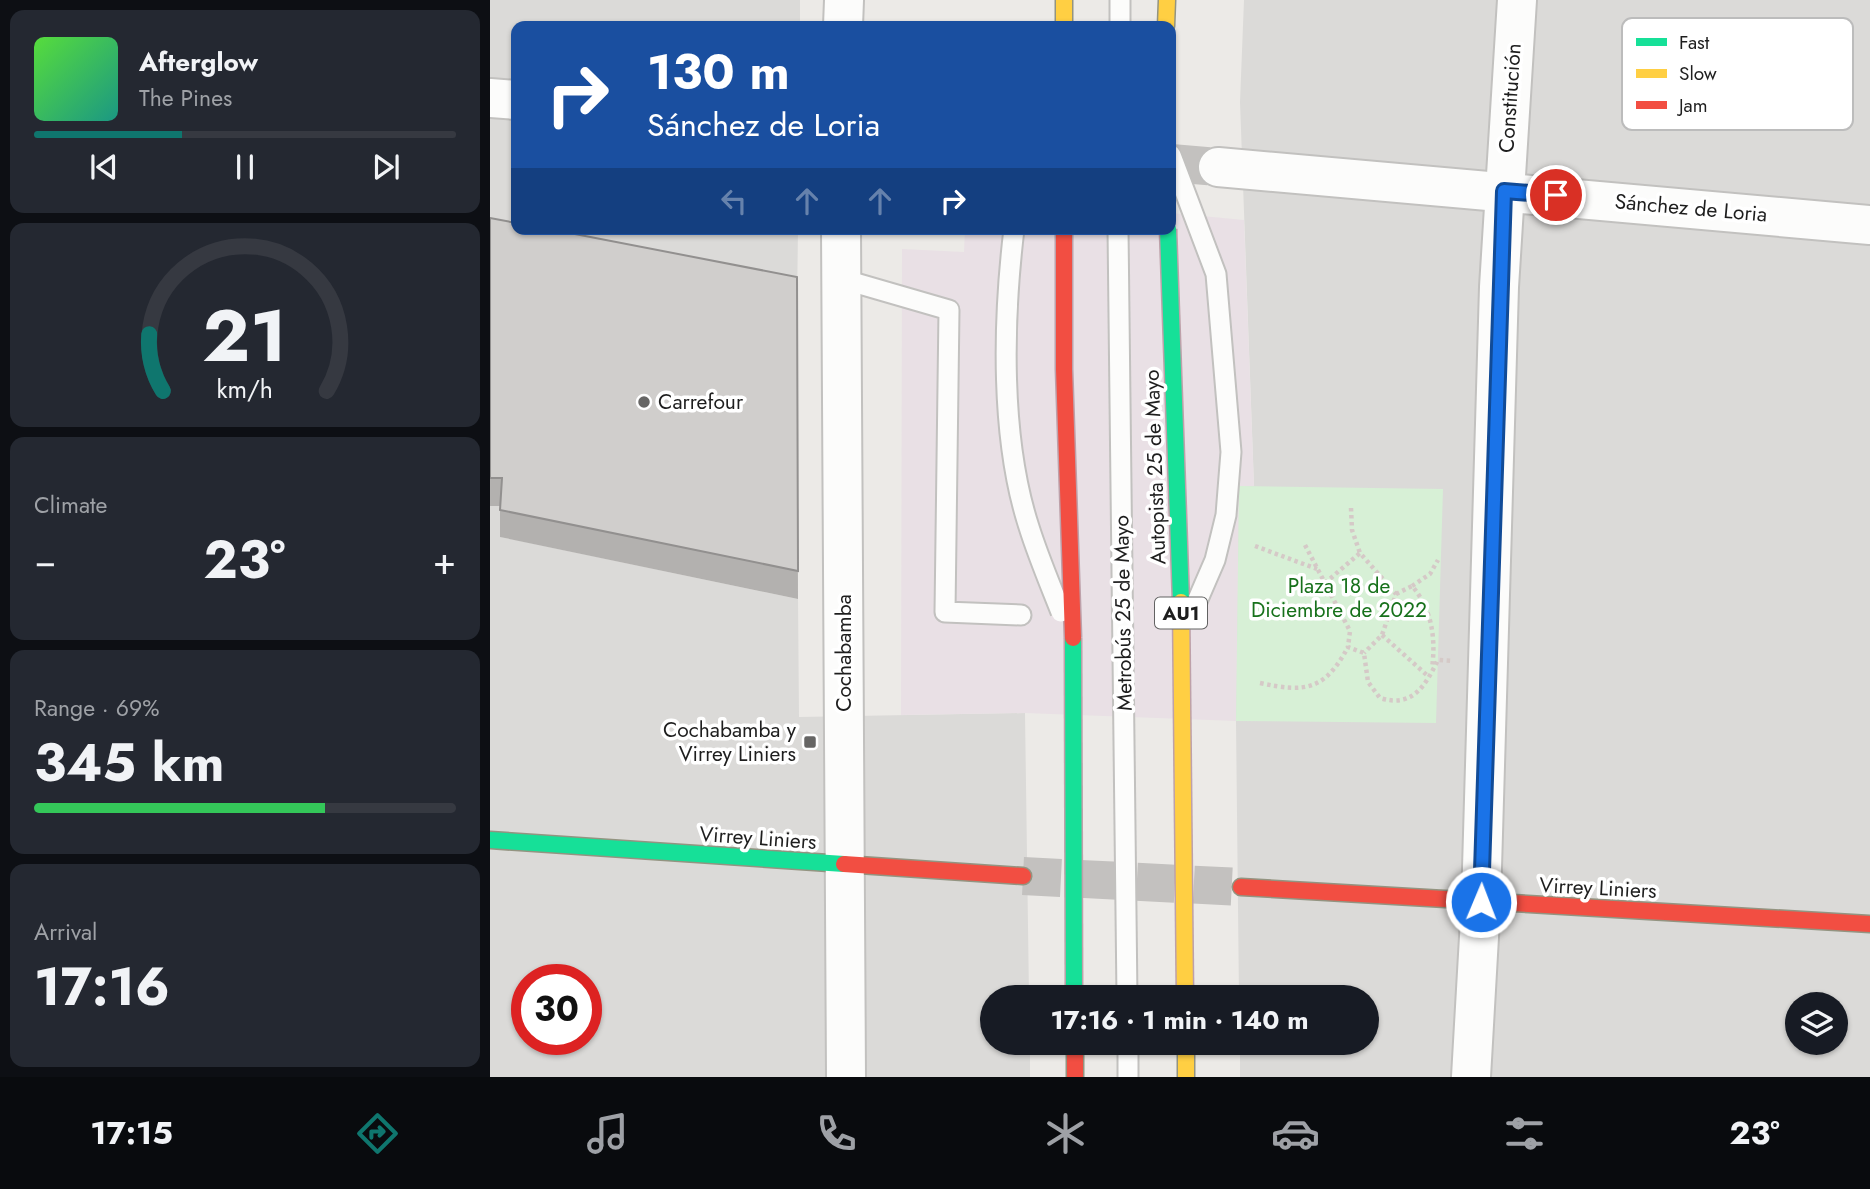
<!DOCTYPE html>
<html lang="en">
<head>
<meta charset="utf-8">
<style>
	body { margin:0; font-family:Jost,sans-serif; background:#242831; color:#f1f3f6; height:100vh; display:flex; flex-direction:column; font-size:26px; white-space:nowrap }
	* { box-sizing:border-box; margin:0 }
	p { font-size:23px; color:#9ea1a6 }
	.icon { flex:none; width:38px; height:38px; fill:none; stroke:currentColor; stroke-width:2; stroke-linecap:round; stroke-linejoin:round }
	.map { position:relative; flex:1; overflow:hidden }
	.sheet { display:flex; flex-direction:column; gap:10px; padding:10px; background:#0d0f14; width:490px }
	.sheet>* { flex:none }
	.hud { position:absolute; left:21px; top:21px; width:665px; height:214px; border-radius:14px; box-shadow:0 2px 5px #0004; background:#1a4fa0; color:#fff; overflow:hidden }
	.tools { position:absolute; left:1295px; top:992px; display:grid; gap:14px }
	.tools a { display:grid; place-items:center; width:63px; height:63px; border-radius:50%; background:#171b24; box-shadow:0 2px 5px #0004; font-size:35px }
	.speed { position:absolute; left:21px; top:964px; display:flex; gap:14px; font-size:35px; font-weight:700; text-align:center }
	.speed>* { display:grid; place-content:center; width:91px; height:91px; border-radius:50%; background:#171b24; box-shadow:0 2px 5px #0004; line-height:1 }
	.speed .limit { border:10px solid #d22; background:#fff; color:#111 }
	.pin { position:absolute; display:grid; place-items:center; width:60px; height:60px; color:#fff; margin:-30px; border:4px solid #fff; border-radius:50%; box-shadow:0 2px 7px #0007 }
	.me { position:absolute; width:77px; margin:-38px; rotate:1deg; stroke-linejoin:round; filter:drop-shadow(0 0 5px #0008) }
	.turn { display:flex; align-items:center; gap:24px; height:147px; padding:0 21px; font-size:32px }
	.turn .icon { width:91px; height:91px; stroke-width:2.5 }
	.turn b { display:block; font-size:49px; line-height:60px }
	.lanes { display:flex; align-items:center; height:66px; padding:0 21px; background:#0003; justify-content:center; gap:35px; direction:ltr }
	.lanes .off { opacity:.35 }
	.big { font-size:52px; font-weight:700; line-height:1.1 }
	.sheet .card { flex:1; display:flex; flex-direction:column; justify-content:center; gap:10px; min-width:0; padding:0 24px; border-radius:14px; background:#242831 }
	.sheet .dial { align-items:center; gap:0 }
	.dial svg { height:182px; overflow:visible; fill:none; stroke:#363941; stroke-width:7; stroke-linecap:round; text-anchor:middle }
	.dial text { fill:#f1f3f6; stroke:none }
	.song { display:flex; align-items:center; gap:21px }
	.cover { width:84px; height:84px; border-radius:10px; background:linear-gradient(135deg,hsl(110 70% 55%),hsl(170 70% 35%)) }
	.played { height:7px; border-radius:4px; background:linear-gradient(90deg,#0f766e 35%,#363941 35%) }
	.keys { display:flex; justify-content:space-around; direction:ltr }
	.heat { display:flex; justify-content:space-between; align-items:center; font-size:38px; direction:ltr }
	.charge { height:10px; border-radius:5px; background:linear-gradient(90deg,#34c759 69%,#363941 0) }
	.trip { position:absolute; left:490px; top:985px; width:399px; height:70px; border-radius:35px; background:#171b24; box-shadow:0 2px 5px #0004; font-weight:700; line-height:70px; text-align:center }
	.tab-bar { display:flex; height:112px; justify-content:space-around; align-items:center; background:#090b0e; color:#9ea1a6 }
	.tab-bar .icon { width:49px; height:49px }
	.tab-bar .current { color:#0f766e }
	.tab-bar b { font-size:32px; color:#f1f3f6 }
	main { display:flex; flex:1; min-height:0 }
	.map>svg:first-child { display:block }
	.residential { fill:#dbdad8; fill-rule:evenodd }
	.industrial { fill:#e9e0e5 }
	.park { fill:#d7f0d6 }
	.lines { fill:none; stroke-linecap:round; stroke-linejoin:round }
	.street-tunnel { stroke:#c3c1bf; stroke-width:38; stroke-dasharray:38 19; stroke-linecap:butt }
	.secondary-tunnel { stroke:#c3c1bf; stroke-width:38; stroke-dasharray:38 19; stroke-linecap:butt }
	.lane-casing { stroke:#c2c1bf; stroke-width:23 }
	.street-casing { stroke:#c2c1bf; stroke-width:42 }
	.fast-casing { stroke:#939481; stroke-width:19 }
	.slow-casing { stroke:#939481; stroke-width:19 }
	.jam-casing { stroke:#939481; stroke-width:19 }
	.path { stroke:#d5c9c7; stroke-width:4.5; stroke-dasharray:3.5 3.5; stroke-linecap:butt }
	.lane { stroke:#fcfcfb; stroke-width:19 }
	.street { stroke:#fcfcfb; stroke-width:38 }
	.fast { stroke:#16e098; stroke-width:16 }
	.slow { stroke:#ffcf43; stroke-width:16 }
	.jam { stroke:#f24e42; stroke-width:16 }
	.lane-bridge-casing { stroke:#c2c1bf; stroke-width:23; stroke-linecap:butt }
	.fast-bridge-casing { stroke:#bea1aa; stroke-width:19; stroke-linecap:butt }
	.slow-bridge-casing { stroke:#bea1aa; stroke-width:19; stroke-linecap:butt }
	.jam-bridge-casing { stroke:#bea1aa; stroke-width:19; stroke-linecap:butt }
	.lane-bridge { stroke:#fcfcfb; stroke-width:19 }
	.fast-bridge { stroke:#16e098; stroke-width:16 }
	.slow-bridge { stroke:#ffcf43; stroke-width:16 }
	.jam-bridge { stroke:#f24e42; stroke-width:16 }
	.wall { fill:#b3b1af }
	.building { fill:#d0cecc; stroke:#92908f; stroke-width:2 }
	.route-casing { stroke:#114b97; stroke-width:18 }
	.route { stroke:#1a73e8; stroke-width:12 }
	.poi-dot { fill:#666564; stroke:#fff; stroke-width:2.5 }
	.labels { text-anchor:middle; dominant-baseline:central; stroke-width:7; stroke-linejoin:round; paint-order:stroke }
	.shield { fill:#fff; stroke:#626262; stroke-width:2 }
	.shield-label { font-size:19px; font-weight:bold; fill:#1e1e1e }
	.street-label { font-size:21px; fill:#1e1e1e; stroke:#fff }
	.poi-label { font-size:21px; fill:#1e1e1e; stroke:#fff; text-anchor:start }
	.park-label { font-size:21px; fill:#17711b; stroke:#fff }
	.key { fill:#fff; stroke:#bcbcbc; stroke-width:2 }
	.key-label { font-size:19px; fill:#1e1e1e }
</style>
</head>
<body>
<main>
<section class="sheet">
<div class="card">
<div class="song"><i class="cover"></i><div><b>Afterglow</b><p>The Pines</p></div></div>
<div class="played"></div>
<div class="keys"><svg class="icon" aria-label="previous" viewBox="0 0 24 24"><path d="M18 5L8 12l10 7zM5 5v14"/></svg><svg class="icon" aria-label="pause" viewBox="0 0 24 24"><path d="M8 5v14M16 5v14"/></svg><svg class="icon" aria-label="next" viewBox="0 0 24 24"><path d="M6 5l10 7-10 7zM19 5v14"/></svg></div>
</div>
<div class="card dial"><svg viewBox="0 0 100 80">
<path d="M14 69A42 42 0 1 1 86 69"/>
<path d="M14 69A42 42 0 0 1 8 44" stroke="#0f766e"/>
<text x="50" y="56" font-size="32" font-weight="700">21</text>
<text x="50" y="72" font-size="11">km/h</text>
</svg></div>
<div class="card"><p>Climate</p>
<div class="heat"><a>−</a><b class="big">23°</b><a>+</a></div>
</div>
<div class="card"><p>Range · 69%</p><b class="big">345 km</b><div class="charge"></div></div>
<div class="card"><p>Arrival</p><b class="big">17:16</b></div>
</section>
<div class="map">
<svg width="1380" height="1077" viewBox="0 0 1380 1077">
	<rect width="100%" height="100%" fill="#eceae7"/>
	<!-- residential -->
	<g class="residential">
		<path d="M0 0H310V26H26V229H308L307 305 0 246Z"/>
		<path d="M754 0H1380V1077H750V1043H877V998H749L746 721 749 486H764L750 102ZM1307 1004H1346V1043H1307Z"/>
		<path d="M0 500 12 503 11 537 308 599 309 717 535 713 539 997 502 998V1043H540V1077H0ZM37 980H96V1040H37Z"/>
	</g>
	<!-- industrial -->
	<path class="industrial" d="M681 213 754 220 764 486 749 487 746 721 535 713 411 715 412 249 474 252 475 229H681Z"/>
	<!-- park -->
	<path class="park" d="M749 486 953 489 946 723 746 721Z"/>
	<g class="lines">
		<!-- street-tunnel -->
		<path class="street-tunnel" d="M681 163 728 167"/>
		<!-- secondary-tunnel -->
		<path class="secondary-tunnel" d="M533 876 751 887"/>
		<defs>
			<g id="lane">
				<path d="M630 26V0"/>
				<path d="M352 279 459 310 455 612 531 615"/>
				<path d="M638 1043V1077"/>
			</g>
			<g id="street">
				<path d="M353 26 354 0"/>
				<path d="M0 98 26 100"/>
				<path d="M728 167 1380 225"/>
				<path d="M351 229 356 1077"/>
				<path d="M981 1077 991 902 1009 287 1027 0"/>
			</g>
			<path id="fast" d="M0 840 354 864"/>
			<g id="slow">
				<path d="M574 0V26"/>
				<path d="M676 26 677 0"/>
				<path d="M696 1043V1077"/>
			</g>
			<g id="jam">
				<path d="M354 864 533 876"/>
				<path d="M751 887 1380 924"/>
				<path d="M585 1043V1077"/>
			</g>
		</defs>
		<!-- lane casing -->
		<use href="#lane" class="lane-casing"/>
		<!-- street casing -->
		<use href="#street" class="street-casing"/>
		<!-- fast casing -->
		<use href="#fast" class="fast-casing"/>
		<!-- slow casing -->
		<use href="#slow" class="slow-casing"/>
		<!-- jam casing -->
		<use href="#jam" class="jam-casing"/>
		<!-- path -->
		<g class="path">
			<path d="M861 508 862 530 870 553"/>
			<path d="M815 545 860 631 858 647 874 653 878 682 890 698C923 708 935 686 948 660L962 661"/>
			<path d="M765 546 827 569"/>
			<path d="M835 583 870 553 906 594 892 635 874 653"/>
			<path d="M922 586 940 574 948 560"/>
			<path d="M906 594 922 586C942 609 946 639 942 668"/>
			<path d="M892 635 939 677"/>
			<path d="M770 683C816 693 835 690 858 647"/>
		</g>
		<!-- lane -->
		<use href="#lane" class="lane"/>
		<!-- street -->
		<use href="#street" class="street"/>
		<!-- fast -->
		<use href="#fast" class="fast"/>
		<!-- slow -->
		<use href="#slow" class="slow"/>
		<!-- jam -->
		<use href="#jam" class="jam"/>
		<defs>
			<g id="lane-bridge">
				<path d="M681 155 726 274 741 452 736 515 725 560 699 620"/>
				<path d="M524 229C513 321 510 438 539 527 548 556 560 584 571 612"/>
				<path d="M628 229 637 998"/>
			</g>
			<g id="fast-bridge">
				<path d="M678 229 691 602"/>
				<path d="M583 638 584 998"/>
			</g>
			<path id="slow-bridge" d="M691 602 695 998"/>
			<path id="jam-bridge" d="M574 229V369L583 638"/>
		</defs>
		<!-- lane-bridge casing -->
		<use href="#lane-bridge" class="lane-bridge-casing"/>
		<!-- fast-bridge casing -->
		<use href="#fast-bridge" class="fast-bridge-casing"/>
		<!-- slow-bridge casing -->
		<use href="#slow-bridge" class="slow-bridge-casing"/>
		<!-- jam-bridge casing -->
		<use href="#jam-bridge" class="jam-bridge-casing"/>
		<!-- lane-bridge -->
		<use href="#lane-bridge" class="lane-bridge"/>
		<!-- fast-bridge -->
		<use href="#fast-bridge" class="fast-bridge"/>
		<!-- slow-bridge -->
		<use href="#slow-bridge" class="slow-bridge"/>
		<!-- jam-bridge -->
		<use href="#jam-bridge" class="jam-bridge"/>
	</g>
	<!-- wall -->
	<path class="wall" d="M0 218 307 277 308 599 10 537V506H0Z"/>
	<!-- building -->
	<path class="building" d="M0 218 26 223V229H59L307 277 308 571 10 510 12 478H0Z"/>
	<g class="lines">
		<defs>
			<path id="route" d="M991 902 1014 191 1066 195"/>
		</defs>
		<!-- route casing -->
		<use href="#route" class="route-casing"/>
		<!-- route -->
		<use href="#route" class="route"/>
	</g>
	<!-- markers -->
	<g class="poi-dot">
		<circle cx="154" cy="402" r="7"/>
		<rect x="313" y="735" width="14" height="14" rx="3.5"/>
	</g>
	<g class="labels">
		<!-- shield labels -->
		<rect class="shield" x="665" y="597.5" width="52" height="31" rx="5"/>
		<g class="shield-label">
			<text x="691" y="613">AU1</text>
		</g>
		<!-- street labels -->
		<g class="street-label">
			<text transform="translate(1020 98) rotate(-86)">Constitución</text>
			<text transform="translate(1201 208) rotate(5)">Sánchez de Loria</text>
			<text transform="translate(665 467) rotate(-92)">Autopista 25 de Mayo</text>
			<text transform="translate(633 613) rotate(-91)">Metrobús 25 de Mayo</text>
			<text transform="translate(354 653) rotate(-90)">Cochabamba</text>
			<text transform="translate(268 838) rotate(4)">Virrey Liniers</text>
			<text transform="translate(1108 888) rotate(3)">Virrey Liniers</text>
		</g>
		<!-- poi labels -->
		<g class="poi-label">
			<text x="168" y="402">Carrefour</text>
			<text x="306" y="730" text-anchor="end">Cochabamba y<tspan x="306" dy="24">Virrey Liniers</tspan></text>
		</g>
		<!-- park labels -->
		<g class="park-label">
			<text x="849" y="586">Plaza 18 de<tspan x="849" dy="24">Diciembre de 2022</tspan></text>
		</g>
	</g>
	<!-- legend -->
	<rect x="1132" y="18" width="231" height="112" rx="10" class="key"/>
	<rect x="1146" y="38" width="31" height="8" fill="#16e098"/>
	<rect x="1146" y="69" width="31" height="9" fill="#ffcf43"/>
	<rect x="1146" y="101" width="31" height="8" fill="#f24e42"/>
	<g class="key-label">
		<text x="1189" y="49">Fast</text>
		<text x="1189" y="80">Slow</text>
		<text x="1189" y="112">Jam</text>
	</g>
</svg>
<div class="tools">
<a><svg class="icon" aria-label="layers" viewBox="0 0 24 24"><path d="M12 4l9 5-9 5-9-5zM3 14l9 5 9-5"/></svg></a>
</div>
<div class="speed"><div class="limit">30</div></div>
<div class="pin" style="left:1066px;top:195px;background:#d93025"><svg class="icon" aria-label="arrive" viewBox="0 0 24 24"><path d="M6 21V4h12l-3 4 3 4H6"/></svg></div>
<svg class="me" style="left:991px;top:902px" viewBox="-20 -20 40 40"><circle r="17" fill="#1a73e8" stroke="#fff" stroke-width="3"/><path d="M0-11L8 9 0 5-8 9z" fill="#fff"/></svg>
<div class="trip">17:16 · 1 min · 140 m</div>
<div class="hud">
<div class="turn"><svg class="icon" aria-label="right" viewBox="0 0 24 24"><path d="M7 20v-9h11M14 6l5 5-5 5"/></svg><div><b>130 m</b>Sánchez de Loria</div></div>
<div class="lanes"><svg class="icon off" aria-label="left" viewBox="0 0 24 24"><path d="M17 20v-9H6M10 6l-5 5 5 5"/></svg><svg class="icon off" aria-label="ahead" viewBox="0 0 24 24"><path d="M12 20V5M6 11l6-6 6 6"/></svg><svg class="icon off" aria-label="ahead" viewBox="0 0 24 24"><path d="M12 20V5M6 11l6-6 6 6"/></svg><svg class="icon" aria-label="right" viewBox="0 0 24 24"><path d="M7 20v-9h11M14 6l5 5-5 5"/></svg></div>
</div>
</div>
</main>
<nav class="tab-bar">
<b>17:15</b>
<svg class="icon current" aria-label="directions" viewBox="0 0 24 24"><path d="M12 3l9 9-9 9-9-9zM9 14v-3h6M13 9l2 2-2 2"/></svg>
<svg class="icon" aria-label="music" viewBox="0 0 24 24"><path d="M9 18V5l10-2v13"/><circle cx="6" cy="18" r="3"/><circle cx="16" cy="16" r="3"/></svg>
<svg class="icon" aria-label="phone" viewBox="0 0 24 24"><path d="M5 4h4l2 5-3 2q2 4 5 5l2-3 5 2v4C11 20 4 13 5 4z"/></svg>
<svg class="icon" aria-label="climate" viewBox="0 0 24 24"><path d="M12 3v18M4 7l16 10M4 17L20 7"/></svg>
<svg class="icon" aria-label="car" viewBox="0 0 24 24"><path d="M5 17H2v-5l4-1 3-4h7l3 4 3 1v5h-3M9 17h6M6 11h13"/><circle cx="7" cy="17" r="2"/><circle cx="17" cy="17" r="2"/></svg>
<svg class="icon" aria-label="filters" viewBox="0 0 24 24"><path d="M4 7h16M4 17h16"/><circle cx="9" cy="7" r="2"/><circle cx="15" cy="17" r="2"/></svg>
<b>23°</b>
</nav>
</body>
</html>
